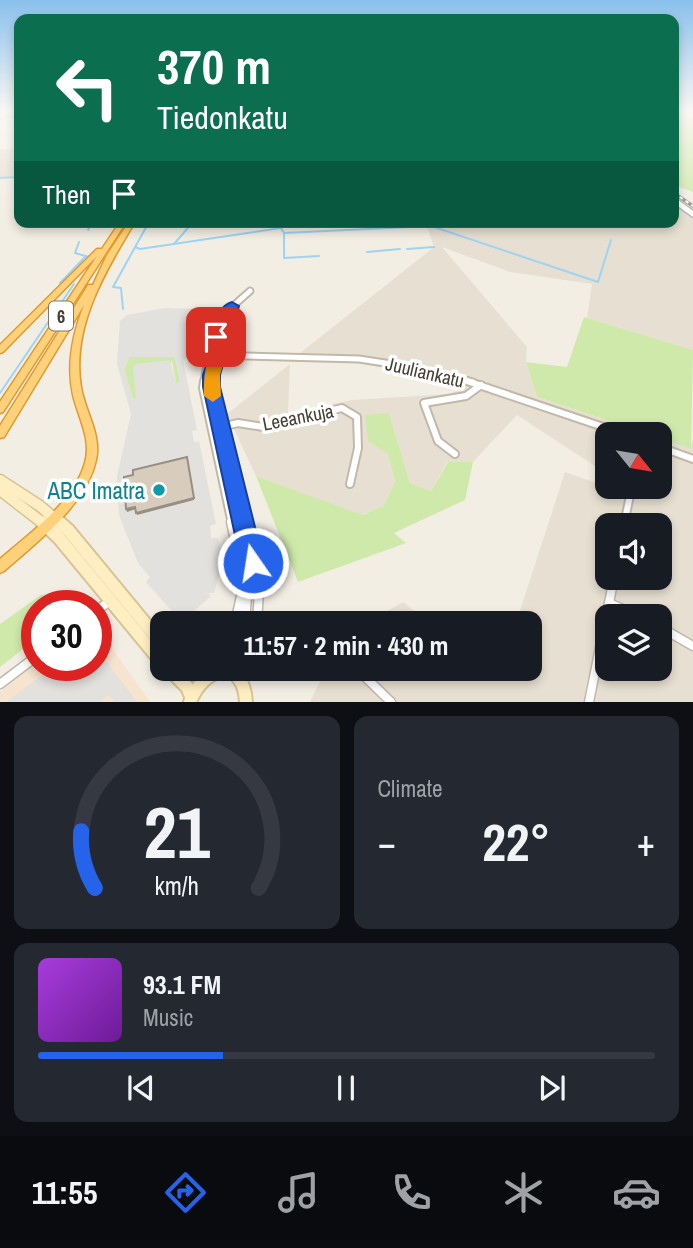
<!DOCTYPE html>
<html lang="en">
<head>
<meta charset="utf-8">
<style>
	body { margin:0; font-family:"Archivo Narrow",sans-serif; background:#242831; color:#f1f3f6; height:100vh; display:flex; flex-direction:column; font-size:26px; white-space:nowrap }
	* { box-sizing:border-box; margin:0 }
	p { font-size:23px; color:#9ea1a6 }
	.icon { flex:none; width:38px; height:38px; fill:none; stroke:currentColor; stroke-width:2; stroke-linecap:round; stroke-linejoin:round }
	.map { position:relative; height:702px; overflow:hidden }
	.drawer { display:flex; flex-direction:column; gap:14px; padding:14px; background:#0d0f14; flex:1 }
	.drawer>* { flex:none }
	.guide { position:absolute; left:14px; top:14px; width:665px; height:214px; border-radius:14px; box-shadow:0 4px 10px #0003; background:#0b6e4f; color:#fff; overflow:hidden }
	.needle { width:46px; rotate:120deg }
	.fabs { position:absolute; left:595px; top:422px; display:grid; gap:14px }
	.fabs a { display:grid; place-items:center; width:77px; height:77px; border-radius:14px; background:#171b24; box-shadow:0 4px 10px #0003; font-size:35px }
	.speed { position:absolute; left:21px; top:590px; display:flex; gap:14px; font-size:35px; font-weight:700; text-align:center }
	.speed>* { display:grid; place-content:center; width:91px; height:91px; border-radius:50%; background:#171b24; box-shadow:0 4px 10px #0003; line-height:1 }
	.speed .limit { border:10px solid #d22; background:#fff; color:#111 }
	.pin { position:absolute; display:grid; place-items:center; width:60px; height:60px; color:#fff; margin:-30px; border-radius:14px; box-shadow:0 4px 10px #0006 }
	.me { position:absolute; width:77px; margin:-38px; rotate:347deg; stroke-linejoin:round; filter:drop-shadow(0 0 5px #0008) }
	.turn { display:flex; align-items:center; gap:24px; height:147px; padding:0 28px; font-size:32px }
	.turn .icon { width:91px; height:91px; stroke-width:2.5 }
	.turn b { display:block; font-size:49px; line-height:60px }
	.then { display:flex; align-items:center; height:66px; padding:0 28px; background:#0003; gap:14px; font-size:26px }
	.big { font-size:52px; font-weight:800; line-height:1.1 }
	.drawer .card { flex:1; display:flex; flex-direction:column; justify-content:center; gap:10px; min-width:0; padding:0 24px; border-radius:14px; background:#242831 }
	.drawer .dial { align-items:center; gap:0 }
	.dial svg { height:182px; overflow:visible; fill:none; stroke:#363941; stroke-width:7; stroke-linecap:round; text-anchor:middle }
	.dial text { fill:#f1f3f6; stroke:none }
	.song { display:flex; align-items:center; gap:21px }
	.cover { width:84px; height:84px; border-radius:10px; background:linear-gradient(135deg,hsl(280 70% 55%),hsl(280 70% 35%)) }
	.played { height:7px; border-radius:4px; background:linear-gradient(90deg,#2563eb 30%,#363941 30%) }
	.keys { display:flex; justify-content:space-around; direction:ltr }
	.heat { display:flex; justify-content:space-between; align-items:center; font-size:38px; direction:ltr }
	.drawer .tiles { flex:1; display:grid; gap:14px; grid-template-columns:1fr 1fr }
	.card:last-child { grid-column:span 2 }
	.trip { position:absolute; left:150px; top:611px; width:392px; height:70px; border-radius:14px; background:#171b24; box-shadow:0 4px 10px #0003; font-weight:800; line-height:70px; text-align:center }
	.dock { display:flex; height:112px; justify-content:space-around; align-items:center; background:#090b0e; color:#9ea1a6 }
	.dock .icon { width:49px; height:49px }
	.dock .on { color:#2563eb }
	.dock b { font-size:32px; color:#f1f3f6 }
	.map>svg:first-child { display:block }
	.residential { fill:#e7e0d2; fill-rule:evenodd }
	.commercial { fill:#f6e4ce }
	.green { fill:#cfe9ab }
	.parking { fill:#e3e1dd; fill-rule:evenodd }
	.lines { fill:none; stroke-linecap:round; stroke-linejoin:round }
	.stream { stroke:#9ed3f2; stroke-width:2 }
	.minor-far2-casing { stroke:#c1b8aa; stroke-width:9 }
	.minor-far1-casing { stroke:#c1b8aa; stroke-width:10 }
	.minor-casing { stroke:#c1b8aa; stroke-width:11 }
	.tertiary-casing { stroke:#c1b8aa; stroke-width:8 }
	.secondary-far1-casing { stroke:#d8c394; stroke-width:13 }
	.secondary-casing { stroke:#d8c394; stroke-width:16 }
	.trunk-casing { stroke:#e29a2f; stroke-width:3 }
	.minor-far2 { stroke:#fff; stroke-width:5 }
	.minor-far1 { stroke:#fff; stroke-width:6 }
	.minor { stroke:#fff; stroke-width:8 }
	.tertiary { stroke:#fff; stroke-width:5 }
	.secondary-far1 { stroke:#ffeec2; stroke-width:10 }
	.secondary { stroke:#ffeec2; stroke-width:12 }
	.trunk { fill:#ffd17a; fill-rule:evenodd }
	.rail-casing { stroke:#959595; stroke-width:3.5 }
	.rail { stroke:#fff; stroke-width:2; stroke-dasharray:3.5; stroke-linecap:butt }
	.shaded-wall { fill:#978f84 }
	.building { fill:#d8ccbc; stroke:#978f84; stroke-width:2 }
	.route { fill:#2563eb; stroke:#184099; stroke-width:2 }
	.slow { fill:#f59e0b }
	.culture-dot { fill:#0f9aa8; stroke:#fff; stroke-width:2.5 }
	.labels { text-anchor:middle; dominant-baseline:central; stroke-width:7; stroke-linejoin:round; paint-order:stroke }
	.shield { fill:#fff; stroke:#7d7871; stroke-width:2 }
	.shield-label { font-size:18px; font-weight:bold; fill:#453e34 }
	.street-label { font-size:19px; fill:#453e34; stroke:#fff }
	.near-culture-label { font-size:23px; fill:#0d838f; stroke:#fff; text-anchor:end }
</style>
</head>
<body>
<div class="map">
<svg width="693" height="702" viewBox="0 0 693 702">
	<rect width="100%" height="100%" fill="#f3eee4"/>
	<!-- residential -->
	<g class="residential">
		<path d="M19 148V177L0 178V150Z"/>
		<path d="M674 196 693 210V350L587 318 592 284 510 272 442 247 527 347 526 362 537 397 648 434H607V474L517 415 473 462H447L431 491 410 483 389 413 368 440 388 454 395 483 384 505 362 515 256 476 227 414 290 364 288 413 352 400 448 394 465 389 415 373 357 363 290 361 434 247 428 229 420 225 426 222H674Z"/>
		<path d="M660 438 690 448 693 439V702H310L326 669H485L498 679 501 669 530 668V623H516L565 472 622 492 623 487 660 486ZM607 525H660V578H607ZM607 616H660V668H607Z"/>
		<path d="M403 602 429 623H366Z"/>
	</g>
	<!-- commercial -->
	<path class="commercial" d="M96 633 107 641 150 702H0V692L37 663V665H96Z"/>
	<!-- green -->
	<g class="green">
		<path d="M674 112H693V192L674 185Z"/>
		<path d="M584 317 693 350 691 449 660 438V434H648L537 397 526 362 567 367Z"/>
		<path d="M129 357H175L180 382 176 383 172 361 136 398H141L133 399 124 370Z"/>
		<path d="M389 413 410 483 431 491 448 462H473L465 500 394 533 406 543 298 582 256 476 363 515 384 505 395 482 388 454 368 441 365 415Z"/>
		<path d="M60 593 68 605 37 606V638L0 667V624L41 595Z"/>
	</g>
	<!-- parking -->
	<g class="parking">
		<path d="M165 308 197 309 205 312 207 316H213L197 358 188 357 183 360 197 430 192 431 194 442 199 441 216 524 210 526 211 538H218L223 560 218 561 223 562 214 593H208L211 596 185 619H179L146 582 150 577 138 563 119 515 117 476 131 414 117 364 120 321 127 315ZM129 357H175L180 382 176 383 170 360 137 364 133 367 136 398H141L133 399 124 370ZM134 477 194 500 137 515Z"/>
		<path d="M96 648 137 702H114L108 695 100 702H6L44 674 51 665H96Z"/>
	</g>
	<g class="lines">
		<!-- stream -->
		<g class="stream">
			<path d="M0 119 19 115"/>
			<path d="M0 178 19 177"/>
			<path d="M88 230 93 222"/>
			<path d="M284 234V258L319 256"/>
			<path d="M79 242 75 253 89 257"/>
			<path d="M174 244 193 222"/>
			<path d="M135 247 140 249 281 228 284 233 431 226 598 282 611 240"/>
			<path d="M407 249 434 247"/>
			<path d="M367 252 400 249"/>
			<path d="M62 285 60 283 85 257"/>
			<path d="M123 309 121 288 113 287 149 222"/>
			<path d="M0 393 74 284"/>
		</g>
		<defs>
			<g id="minor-far2">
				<path d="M210 355 359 359 411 367 473 382"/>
				<path d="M204 382 207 364 224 314 250 291"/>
				<path d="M211 382 232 306"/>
			</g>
			<g id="minor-far1">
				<path d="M204 381 203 388 232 524"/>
				<path d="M212 381 243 524"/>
				<path d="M467 381 624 434"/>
				<path d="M217 428 238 423 263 427 342 408 357 417 358 448 350 484"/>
				<path d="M660 447 693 459"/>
				<path d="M455 454 438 441 424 403 466 396 481 385"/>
				<path d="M624 524 632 486"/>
			</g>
			<g id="minor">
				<path d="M231 522 247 596 245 623"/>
				<path d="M243 522 259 591 257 623"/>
				<path d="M624 525 625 522"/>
				<path d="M609 603 638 616"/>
				<path d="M96 611 110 601"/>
				<path d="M235 623 243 587"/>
				<path d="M660 627 693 646"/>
				<path d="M357 669 391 702"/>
				<path d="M0 684 37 656"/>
				<path d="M589 702 614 578"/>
			</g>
			<path id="tertiary" d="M674 200 693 214"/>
			<g id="secondary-far1">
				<path d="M0 480 40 506 61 524"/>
				<path d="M0 490 44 524"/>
			</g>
			<g id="secondary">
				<path d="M42 522 59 538 163 664"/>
				<path d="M59 522 69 531 163 645"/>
				<path d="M168 668 187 687 191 696"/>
				<path d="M189 668 209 674"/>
				<path d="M190 702C203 667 243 655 246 702"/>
			</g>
			<g id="trunk">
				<path d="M120 222H126L3 412 0 413V402L97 256 3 352 0 353V345L97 249H102Z"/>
				<path d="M129 222H135C105 271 71 328 81 387 85 412 102 435 96 460 86 505 37 542 4 571L0 573V559C29 534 74 502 85 463 92 439 78 417 73 395 66 364 73 333 84 305L4 437 0 438V426L87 287 88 285H93L107 255Z"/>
			</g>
		</defs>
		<!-- minor-far2 casing -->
		<use href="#minor-far2" class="minor-far2-casing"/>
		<!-- minor-far1 casing -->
		<use href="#minor-far1" class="minor-far1-casing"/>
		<!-- minor casing -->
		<use href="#minor" class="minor-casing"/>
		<!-- tertiary casing -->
		<use href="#tertiary" class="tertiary-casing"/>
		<!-- secondary-far1 casing -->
		<use href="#secondary-far1" class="secondary-far1-casing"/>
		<!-- secondary casing -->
		<use href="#secondary" class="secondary-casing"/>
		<!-- trunk casing -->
		<use href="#trunk" class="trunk-casing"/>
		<!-- minor-far2 -->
		<use href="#minor-far2" class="minor-far2"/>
		<!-- minor-far1 -->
		<use href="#minor-far1" class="minor-far1"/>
		<!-- minor -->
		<use href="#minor" class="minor"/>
		<!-- tertiary -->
		<use href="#tertiary" class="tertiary"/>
		<!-- secondary-far1 -->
		<use href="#secondary-far1" class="secondary-far1"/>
		<!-- secondary -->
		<use href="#secondary" class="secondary"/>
		<!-- trunk -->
		<use href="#trunk" class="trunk"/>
		<defs>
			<path id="rail" d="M674 193 693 206"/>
		</defs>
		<!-- rail casing -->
		<use href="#rail" class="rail-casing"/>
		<!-- rail -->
		<use href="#rail" class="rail"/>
	</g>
	<!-- shaded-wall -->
	<g class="shaded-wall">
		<path d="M187 457 194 500 137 515 136 513Z"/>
		<path d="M135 507 136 509 127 512 126 509Z"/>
	</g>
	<!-- building -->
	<path class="building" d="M187 457 194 498 136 513 135 507 126 509 124 477 133 475V470Z"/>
	<!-- sky -->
	<linearGradient id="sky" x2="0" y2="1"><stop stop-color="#8ac0ec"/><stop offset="0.53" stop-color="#faf7f3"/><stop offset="1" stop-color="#faf7f3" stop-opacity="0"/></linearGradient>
	<rect width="693" height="211" fill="url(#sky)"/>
	<!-- route -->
	<path class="route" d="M232 302 239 306 220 375V387L264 563 261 571 253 574 244 571 241 563 203 387V375L214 341 209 337C214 323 217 307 232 302Z"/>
	<!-- slow -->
	<path class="slow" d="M224 333 231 338 220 375 221 396 213 402 204 396C203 381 207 338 224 333Z"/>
	<!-- markers -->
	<circle class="culture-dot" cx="159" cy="490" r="7"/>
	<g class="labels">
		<!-- shield labels -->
		<rect class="shield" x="49" y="301.5" width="24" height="29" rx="5"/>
		<g class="shield-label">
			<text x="61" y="316">6</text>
		</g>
		<!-- street labels -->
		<g class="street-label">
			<text transform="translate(425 372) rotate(13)">Juuliankatu</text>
			<text transform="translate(298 417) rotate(-11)">Leeankuja</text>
		</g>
		<!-- near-culture labels -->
		<g class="near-culture-label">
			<text x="145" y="490">ABC Imatra</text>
		</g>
	</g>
</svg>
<div class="fabs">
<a><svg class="needle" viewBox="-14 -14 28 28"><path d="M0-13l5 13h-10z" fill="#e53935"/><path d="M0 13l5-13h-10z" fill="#9ea1a6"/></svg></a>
<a><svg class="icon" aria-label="sound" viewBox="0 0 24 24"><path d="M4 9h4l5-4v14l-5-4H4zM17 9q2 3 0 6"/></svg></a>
<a><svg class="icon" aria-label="layers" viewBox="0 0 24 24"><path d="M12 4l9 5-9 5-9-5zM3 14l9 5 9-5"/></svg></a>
</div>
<div class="speed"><div class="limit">30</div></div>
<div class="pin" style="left:216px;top:337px;background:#d93025"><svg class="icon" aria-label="arrive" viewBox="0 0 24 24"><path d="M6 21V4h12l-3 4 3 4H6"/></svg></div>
<svg class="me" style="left:253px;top:563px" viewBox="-20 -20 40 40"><circle r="17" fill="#2563eb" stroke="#fff" stroke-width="3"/><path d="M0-11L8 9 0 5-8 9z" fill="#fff"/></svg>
<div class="trip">11:57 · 2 min · 430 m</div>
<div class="guide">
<div class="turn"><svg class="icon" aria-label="left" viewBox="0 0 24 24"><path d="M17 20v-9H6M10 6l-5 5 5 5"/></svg><div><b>370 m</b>Tiedonkatu</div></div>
<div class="then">Then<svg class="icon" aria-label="arrive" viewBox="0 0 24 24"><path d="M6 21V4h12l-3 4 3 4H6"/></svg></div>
</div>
</div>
<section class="drawer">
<div class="tiles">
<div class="card dial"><svg viewBox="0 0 100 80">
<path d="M14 69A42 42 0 1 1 86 69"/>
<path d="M14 69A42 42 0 0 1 8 44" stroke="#2563eb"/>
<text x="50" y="56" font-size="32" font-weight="700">21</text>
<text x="50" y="72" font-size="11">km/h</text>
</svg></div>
<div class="card"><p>Climate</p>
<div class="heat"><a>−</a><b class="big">22°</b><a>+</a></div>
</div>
<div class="card">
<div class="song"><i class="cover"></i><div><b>93.1 FM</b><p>Music</p></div></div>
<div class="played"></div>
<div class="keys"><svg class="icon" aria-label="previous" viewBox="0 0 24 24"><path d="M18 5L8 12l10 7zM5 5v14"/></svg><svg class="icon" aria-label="pause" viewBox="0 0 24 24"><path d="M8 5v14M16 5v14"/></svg><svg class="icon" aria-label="next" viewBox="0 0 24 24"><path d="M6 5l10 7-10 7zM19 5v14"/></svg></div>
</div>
</div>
</section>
<nav class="dock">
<b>11:55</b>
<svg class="icon on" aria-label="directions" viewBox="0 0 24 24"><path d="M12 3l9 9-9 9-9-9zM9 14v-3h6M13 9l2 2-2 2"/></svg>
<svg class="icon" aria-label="music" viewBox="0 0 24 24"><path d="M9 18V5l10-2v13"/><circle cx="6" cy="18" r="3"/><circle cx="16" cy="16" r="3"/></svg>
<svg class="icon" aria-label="phone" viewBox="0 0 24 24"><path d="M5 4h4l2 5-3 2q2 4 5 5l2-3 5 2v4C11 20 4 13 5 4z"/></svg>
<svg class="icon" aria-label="climate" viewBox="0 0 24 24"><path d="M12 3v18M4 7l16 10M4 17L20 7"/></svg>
<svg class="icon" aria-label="car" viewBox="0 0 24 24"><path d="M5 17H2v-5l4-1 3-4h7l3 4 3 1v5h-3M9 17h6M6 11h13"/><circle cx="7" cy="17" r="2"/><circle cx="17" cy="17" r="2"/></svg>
</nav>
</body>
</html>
